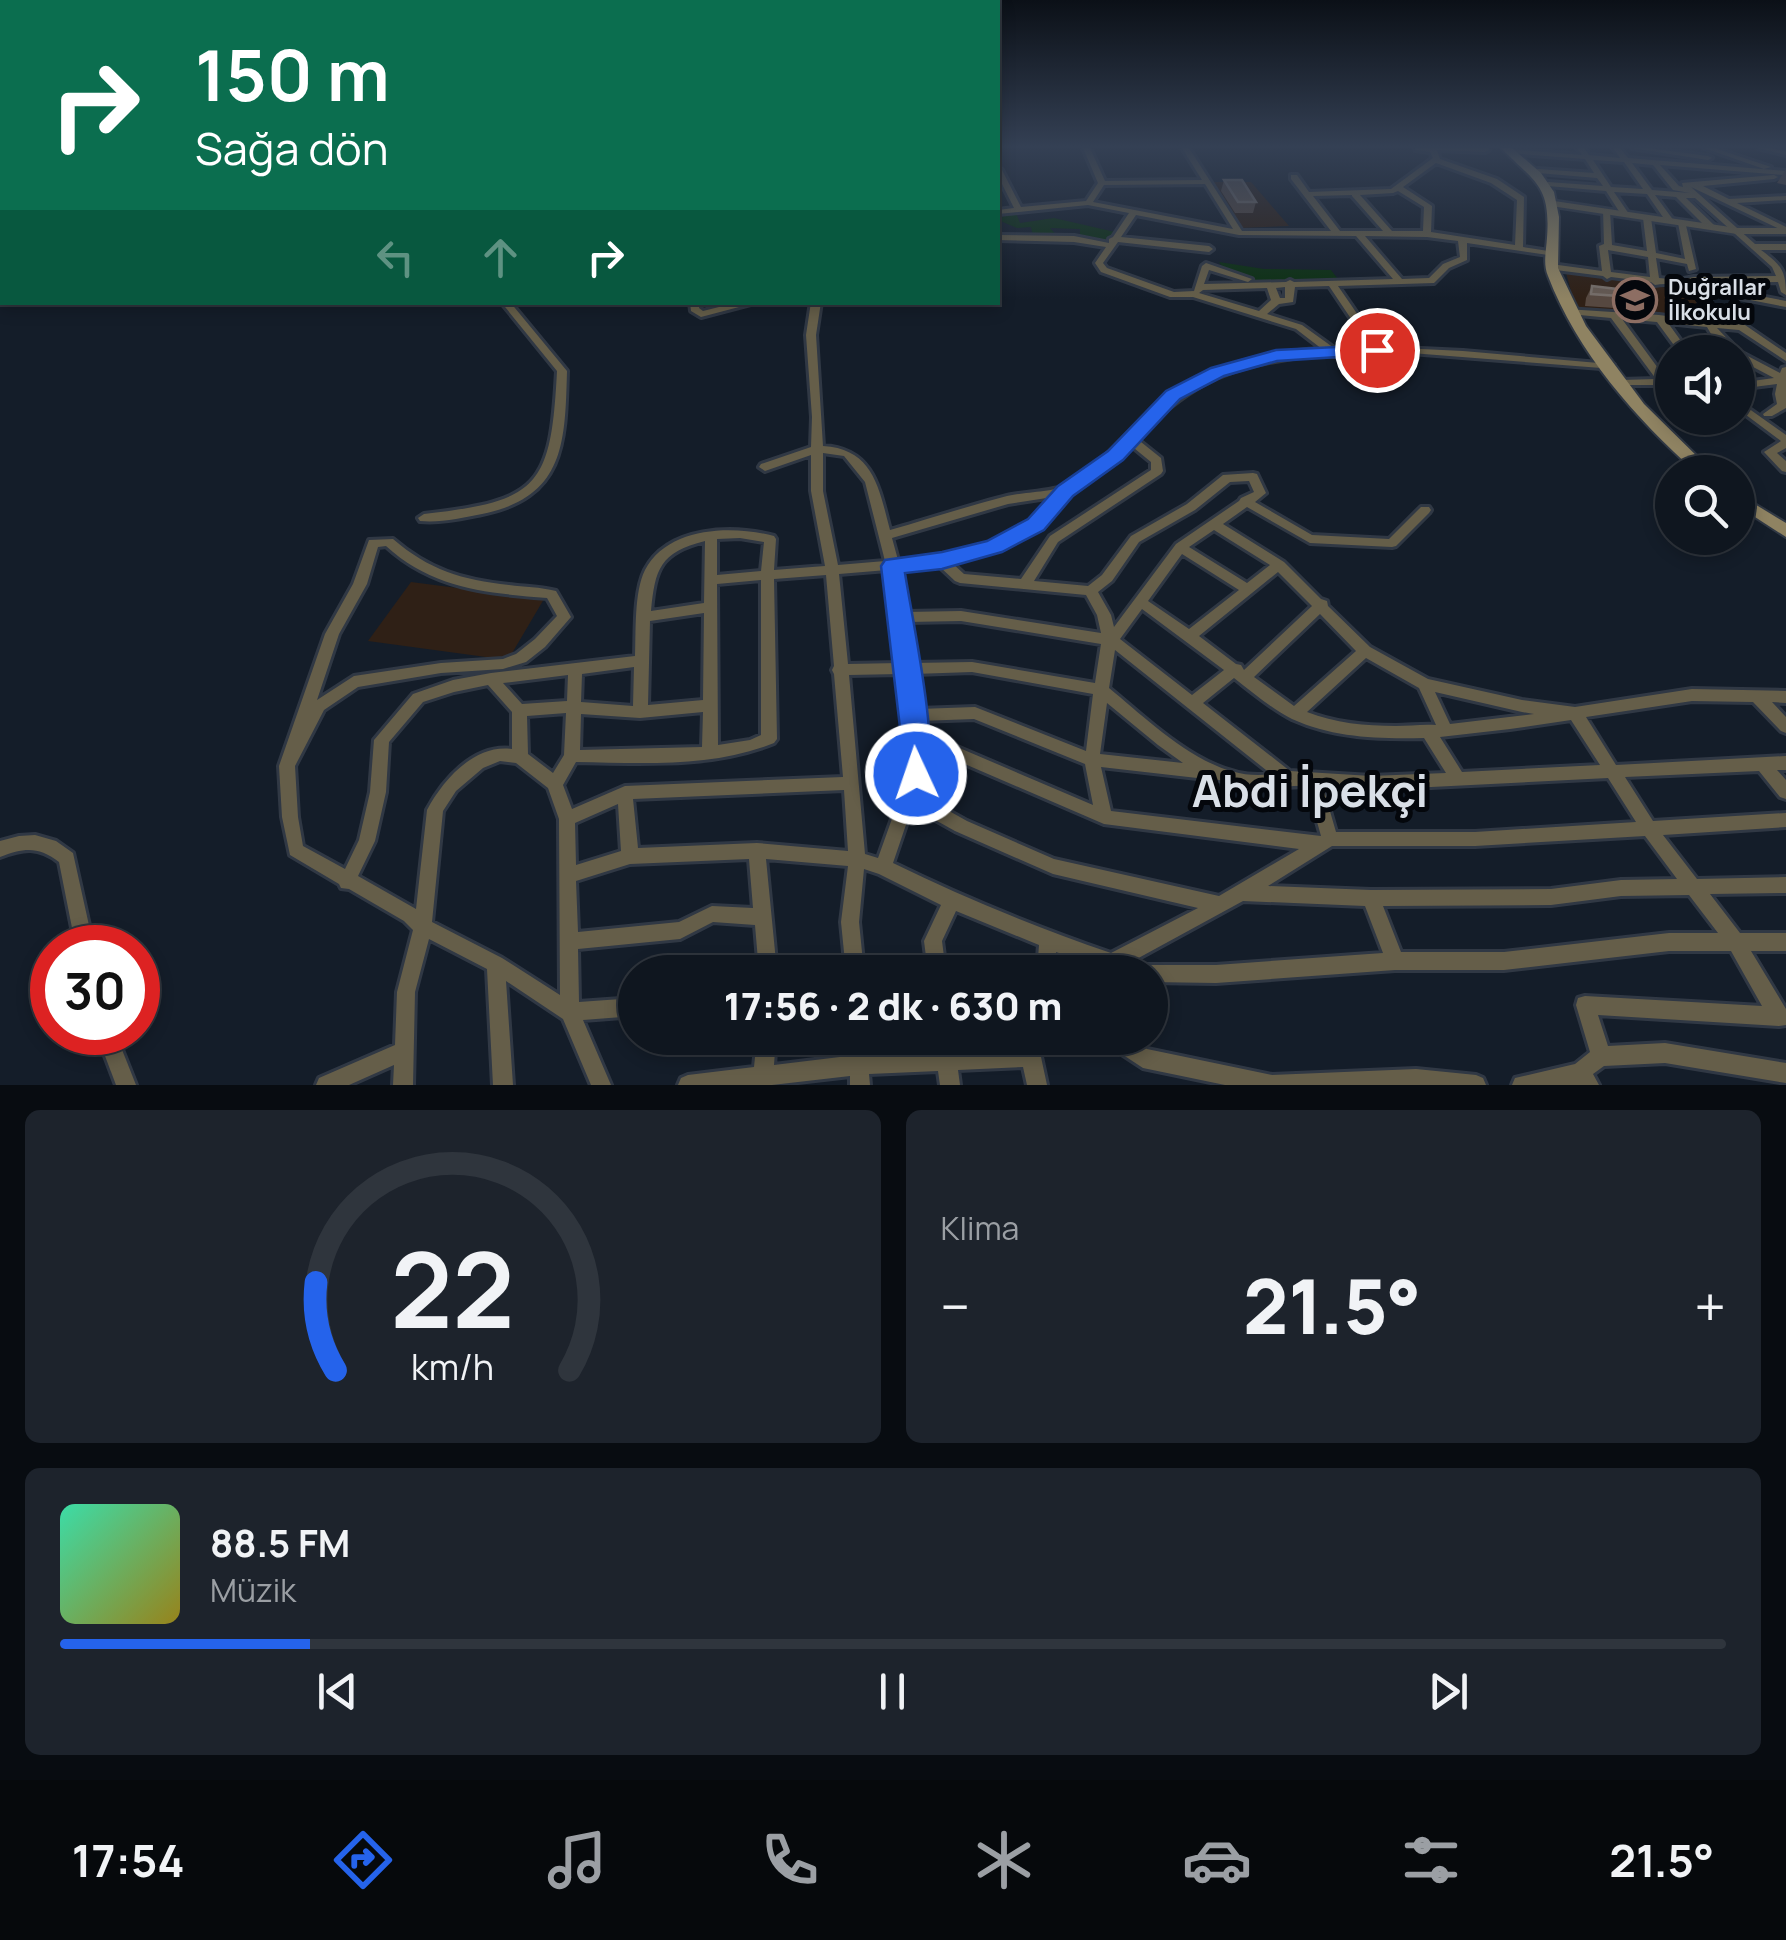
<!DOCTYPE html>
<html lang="tr">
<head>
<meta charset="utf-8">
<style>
	body { margin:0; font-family:Manrope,sans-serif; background:#1d232c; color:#f1f3f6; height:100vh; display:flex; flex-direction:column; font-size:38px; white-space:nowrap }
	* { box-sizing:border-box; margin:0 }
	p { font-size:32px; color:#9b9fa4 }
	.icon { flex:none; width:55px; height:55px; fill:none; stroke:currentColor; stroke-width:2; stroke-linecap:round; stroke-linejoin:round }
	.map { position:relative; height:1085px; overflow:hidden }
	.drawer { display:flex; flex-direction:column; gap:25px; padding:25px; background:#080c11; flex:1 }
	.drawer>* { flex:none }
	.hud { position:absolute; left:0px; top:0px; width:1000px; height:305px; box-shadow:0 5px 15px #0003,0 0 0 2px #2f353d; background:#0b6e4f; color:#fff; overflow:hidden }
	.controls { position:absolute; left:1655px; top:335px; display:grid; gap:20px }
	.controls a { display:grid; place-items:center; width:100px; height:100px; border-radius:50%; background:#0f161f; box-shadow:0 5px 15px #0003,0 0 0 2px #2f353d; font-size:50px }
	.speed { position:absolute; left:30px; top:925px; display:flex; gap:20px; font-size:50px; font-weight:700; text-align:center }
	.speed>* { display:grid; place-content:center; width:130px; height:130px; border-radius:50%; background:#0f161f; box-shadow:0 5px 15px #0003,0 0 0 2px #2f353d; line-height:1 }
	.speed .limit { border:15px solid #d22; background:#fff; color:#111 }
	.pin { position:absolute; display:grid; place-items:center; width:85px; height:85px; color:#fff; margin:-42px; border:5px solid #fff; border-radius:50%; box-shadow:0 2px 10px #0007 }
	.me { position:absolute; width:110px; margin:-55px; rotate:357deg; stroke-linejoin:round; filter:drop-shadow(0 0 8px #0008) }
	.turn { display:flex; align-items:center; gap:35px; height:210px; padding:0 30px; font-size:45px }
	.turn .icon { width:130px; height:130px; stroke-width:2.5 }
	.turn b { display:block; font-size:70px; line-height:85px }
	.lanes { display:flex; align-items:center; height:95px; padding:0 30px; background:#0003; justify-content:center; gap:50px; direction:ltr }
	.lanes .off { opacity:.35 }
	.big { font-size:75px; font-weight:800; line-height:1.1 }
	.drawer .card { flex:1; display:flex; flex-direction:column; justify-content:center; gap:15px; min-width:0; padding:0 35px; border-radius:15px; background:#1d232c }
	.drawer .dial { align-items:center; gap:0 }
	.dial svg { height:260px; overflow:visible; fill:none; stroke:#2f353d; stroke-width:7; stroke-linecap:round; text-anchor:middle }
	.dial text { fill:#f1f3f6; stroke:none }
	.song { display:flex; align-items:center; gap:30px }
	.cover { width:120px; height:120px; border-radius:15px; background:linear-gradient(135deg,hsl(160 70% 55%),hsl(50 70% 35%)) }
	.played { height:10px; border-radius:5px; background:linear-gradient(90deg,#2563eb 15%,#2f353d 15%) }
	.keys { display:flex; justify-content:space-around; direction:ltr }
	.heat { display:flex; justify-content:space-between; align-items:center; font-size:55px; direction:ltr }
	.drawer .tiles { flex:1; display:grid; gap:25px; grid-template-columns:1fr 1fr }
	.card:last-child { grid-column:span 2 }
	.trip { position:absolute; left:618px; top:955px; width:550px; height:100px; border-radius:50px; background:#0f161f; box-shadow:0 5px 15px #0003,0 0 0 2px #2f353d; font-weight:800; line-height:100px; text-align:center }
	.tabs { display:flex; height:160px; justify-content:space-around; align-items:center; background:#06090c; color:#9b9fa4 }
	.tabs .icon { width:70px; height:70px }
	.tabs .active { color:#2563eb }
	.tabs b { font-size:45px; color:#f1f3f6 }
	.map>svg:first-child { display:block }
	.education { fill:#2f2016 }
	.green { fill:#0c3012 }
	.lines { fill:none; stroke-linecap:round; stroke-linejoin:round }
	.minor-casing { stroke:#303844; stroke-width:6 }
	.tertiary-casing { stroke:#303844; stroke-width:5 }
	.secondary-casing { stroke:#303844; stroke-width:4 }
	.minor { fill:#655e49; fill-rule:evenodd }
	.tertiary { fill:#655e49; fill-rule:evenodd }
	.secondary { fill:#8f8362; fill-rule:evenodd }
	.wall { fill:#564840 }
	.building { fill:#645952; stroke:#766e69; stroke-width:2.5 }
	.route { fill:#2563eb; stroke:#184099; stroke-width:2.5 }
	.labels { text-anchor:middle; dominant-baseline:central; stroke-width:10; stroke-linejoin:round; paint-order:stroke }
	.far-poi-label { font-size:22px; font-weight:bold; fill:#d9dfe7; stroke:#04070c; text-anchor:start }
	.near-district-label { font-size:45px; font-weight:bold; fill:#d9dfe7; stroke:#04070c }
</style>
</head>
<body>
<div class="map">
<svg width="1786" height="1085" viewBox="0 0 1786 1085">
	<rect width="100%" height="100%" fill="#141d29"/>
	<!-- education -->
	<g class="education">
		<path d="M1213 182H1251L1289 226 1238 228Z"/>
		<path d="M1566 273 1695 292 1699 320 1576 309Z"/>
		<path d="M411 582 544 599 508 660 368 641Z"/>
	</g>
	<!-- green -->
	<g class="green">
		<path d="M1009 213H1016L1020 223 1054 218 1115 232 1108 245 1074 239 1080 235V229L1050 228 1060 239 1034 240 1031 227 1017 228 998 220Z"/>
		<path d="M1219 262 1264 269 1331 270 1341 283C1310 283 1235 291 1219 262Z"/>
	</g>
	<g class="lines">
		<defs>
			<g id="minor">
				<path d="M1083 148H1090L1105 181 1202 180 1182 148H1189L1242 231H1331L1291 179V175H1297L1309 192 1391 189 1433 158 1430 152 1415 150V148H1488L1489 150 1485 152 1437 150 1440 159 1497 179 1524 197 1523 247 1555 252V256L1467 243V260L1449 268 1434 283 1338 286 1380 347 1463 351 1610 364 1614 365V369L1411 353H1360L1338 354 1334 356C1319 353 1302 356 1287 359 1218 369 1184 390 1136 438L1161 458 1163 471 1161 474 1058 542 1034 581 1088 586 1102 575 1131 536 1187 504 1223 475 1253 473 1257 474 1266 493 1255 502 1312 535 1389 539 1421 507H1429L1431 510 1429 513 1396 546 1392 547 1310 543 1247 507 1223 524 1284 562 1321 599 1327 601 1328 606 1370 647 1428 679 1522 700 1575 707 1692 689 1786 691V703L1772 702 1786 717V733L1781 731 1753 702 1692 701 1586 717 1616 765 1786 756V770H1777L1786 780V799L1780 797 1759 771 1625 777 1653 821 1786 813V827L1663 835 1697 879 1786 877V893L1710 894 1740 933H1786V951H1751L1786 1009V1025L1779 1026 1598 1015 1608 1046 1665 1043 1786 1063V1083L1665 1063 1604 1066 1593 1074 1599 1085H1512L1515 1078 1575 1064 1590 1052 1576 1005 1578 998 1585 996 1762 1006 1731 951H1669L1504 970H1395L1216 983 1150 982V972H1116L1056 952 1055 972H1037L1039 945 956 911 942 941 946 972H928L924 941 941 905 879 874 864 869 859 922 864 972H846L841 922 848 866 766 859 777 972H759L755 925 713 922 680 939 578 949 579 1002 635 998V1016L583 1020 611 1085H591L563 1019 506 981 513 1085H493L487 969 429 939 415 992 413 1085H393L394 1065 349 1085H316L319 1078 395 1045 397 992 413 930 404 921 349 889 341 888 339 884 290 855 282 817 279 766 325 634 353 584 369 540 393 539C429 570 462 580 509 585 524 587 540 587 556 591L571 617 545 647 526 662 503 669 441 673 358 687 324 710 295 766 298 817 303 846 345 869 359 840 370 792 374 740 413 694 453 680 491 673 635 656C636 632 634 592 645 570 668 526 733 525 774 536L776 539 774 570 825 566 811 491V455L765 471 759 467 761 464 811 447 812 417 806 335 811 302H821L816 335 823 446C874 449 879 489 890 530 929 519 968 506 1007 496 1024 492 1054 492 1067 485 1100 466 1125 435 1153 409 1200 368 1260 352 1322 349L1296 329 1193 297H1170L1101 272 1095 263 1106 247 1074 242 998 240V235L1074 236 1109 243V239L1113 237 1129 213 1088 205 998 214V210L1014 208 998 176V168L1002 170 1021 207 1086 201 1098 183ZM1436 163 1491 183 1517 200 1515 245 1431 232 1432 206 1403 187ZM1205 184 1233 229 1093 202 1104 185ZM1398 191 1424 207 1423 231H1392L1360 195 1393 193ZM1352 195V196L1383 231H1340L1313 196ZM1136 215 1239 235 1356 236 1393 279 1294 282 1290 280 1286 282 1204 284 1209 270 1248 282 1252 279 1206 263 1202 266 1194 291 1174 292 1107 268 1103 263 1118 242 1209 252 1213 249 1209 246 1121 237ZM1365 236 1427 237 1458 241 1460 257 1443 264 1429 278 1402 279ZM1329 286 1370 347 1334 348 1302 325 1267 314 1279 304 1293 302 1295 287ZM1285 287V298H1280L1276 288ZM1267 288 1271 300 1259 311 1199 293 1203 290ZM1129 444 1151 462V470L1050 536 1021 579 964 574 952 563 1010 544 1040 527 1070 493 1094 477ZM823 453 844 456 865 482 885 561 838 565 823 491ZM1249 481 1254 492 1241 498 1239 501 1176 544 1114 627 1111 615 1098 592 1112 581 1139 542 1195 510 1230 482ZM1053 497C1047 504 1040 514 1032 520 1000 548 939 557 898 560L892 538 1008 504ZM1214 530 1270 565 1247 583 1189 547ZM740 538 764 542 761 571 717 575V539ZM705 541 704 603 651 611C655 569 660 552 705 541ZM386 546C433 589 487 593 547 598L557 616 535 639 516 654 503 659 441 663 354 676 317 700 339 634 367 584 378 547ZM1182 554 1239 590 1189 629 1148 601ZM939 566 955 581 960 583 1086 595 1097 615 1101 633 961 611 906 612 900 569ZM887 570 899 663 848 664 839 574ZM1278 572 1312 606 1244 670 1241 665 1236 664 1199 636ZM826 575 834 666 832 670 834 674 843 777 625 786 572 809 563 785 576 762C642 763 712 768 774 743L777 739 774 579ZM761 580V735L750 740 718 745 717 584ZM1142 609 1224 670 1192 695 1120 639ZM704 613 703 700 648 705 650 621ZM1320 614 1356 651 1294 706 1254 677ZM961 621 1101 644 1095 683 972 662 913 663 907 622ZM1115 650 1271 774C1211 784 1151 722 1109 688ZM1366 658 1419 688 1436 725C1423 724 1409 726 1396 726 1365 726 1335 723 1307 712ZM634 667 633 706 581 702 582 674ZM972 672 1093 694 1086 751 975 707 919 709 914 674ZM900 674 907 736 908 774 878 858 865 854 849 675ZM568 675 567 701 522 704 503 683ZM1234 678C1252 692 1272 709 1292 719 1334 738 1379 739 1424 738L1446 773 1371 776 1290 771 1203 703ZM488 685 512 712V749C474 744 443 780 427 810L416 909 358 876 375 841 386 792 389 742 423 702 454 692ZM1435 692 1522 712 1534 714 1450 724ZM1107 703 1158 745 1183 763 1100 754ZM703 712 702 747 580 750 581 714 640 718ZM566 713 564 755 553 773 528 754 527 716ZM974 719 1085 764 1093 805 922 732 920 721ZM1571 720 1600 765 1462 772 1440 737 1510 729ZM923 746 1104 824 1299 849 1219 896 1054 859 967 821 917 793 924 774ZM500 761 516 763 548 788 559 819 560 995 502 958 432 922 443 811 456 791 483 768ZM1101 767 1206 779C1222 778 1239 787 1256 789 1273 790 1289 785 1307 786L1321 836 1111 811ZM1608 778 1636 822 1475 832H1336L1323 787 1371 790ZM844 790 848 851 757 843 638 848 633 799ZM618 804 621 851 576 865 575 823ZM912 807 955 831 1053 874 1198 908 1111 953C1036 927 964 898 893 863ZM1645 836 1677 879 1621 880 1551 889 1371 890 1268 886 1332 846H1475ZM749 859 753 908 712 906 679 922 578 932 576 881 630 864ZM1689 895 1718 933H1669L1504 952H1401L1383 906 1551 905 1621 896ZM1243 901 1365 906 1383 953 1216 965H1146L1133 961Z"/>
				<path d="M1577 148H1584L1589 155 1620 158 1613 148H1620L1628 158 1786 171V175H1784L1660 165 1679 186 1683 187 1682 183 1693 182 1774 175 1778 177 1774 179 1703 186 1729 199 1786 196V200L1737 203 1786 227V232L1691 187 1755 244H1786V250H1761C1781 265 1786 270 1786 295L1781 292 1778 282 1691 283 1786 301V307L1709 292 1714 322 1745 325 1786 353V361L1739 330 1717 328 1740 352 1780 373 1782 368 1786 367V408L1772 416H1764L1763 414 1777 404 1775 394 1777 384 1738 389V383L1774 378 1738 359V352C1723 352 1713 338 1707 327L1668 323 1689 352H1679L1657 322 1622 319 1666 379H1672V385H1617L1616 383 1621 380 1656 379 1611 318 1569 314 1566 313V309L1659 315 1704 321 1700 290C1685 287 1670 282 1655 285L1651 282 1611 277 1607 279 1603 276 1548 269V265L1551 264 1602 271 1599 246 1604 244 1603 209 1610 211 1612 245 1647 251 1643 218 1647 216 1651 218 1656 253 1685 259 1678 223 1685 221 1696 269 1689 271 1687 264 1656 258 1659 278 1679 280 1694 277 1776 276 1772 267 1695 198H1686L1714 225V229H1708L1676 197 1655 195 1674 221 1670 223H1667L1647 194 1614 192 1629 214 1625 216H1622L1606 191 1548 186 1544 184 1548 182 1603 186 1597 178 1538 173 1534 171 1538 169 1594 173 1585 159 1509 153 1505 151 1509 149 1582 155ZM1593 160 1624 162 1643 189 1611 187ZM1632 163 1653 165 1673 190 1690 193 1652 190ZM1608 250 1648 257 1650 277 1611 272Z"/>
				<path d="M1632 148H1648L1708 156 1712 158 1708 160Z"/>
				<path d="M1704 148H1714L1771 167 1764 169Z"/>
				<path d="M1758 148H1770L1786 151V155Z"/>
				<path d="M501 302H510L567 371C565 443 565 497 482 514 462 518 440 523 420 521L418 518 424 514C539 501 551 487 557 371Z"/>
				<path d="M690 302H700L699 308 703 311 739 302H758L701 317 691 311Z"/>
				<path d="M1738 401 1786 435V448L1777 453 1786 461V472L1782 471 1764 452 1781 441 1738 409Z"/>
				<path d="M35 835 56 841 73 853 94 948H76L59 862C38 846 24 848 0 857V841L19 836Z"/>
				<path d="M96 1032H115L136 1085H116Z"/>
				<path d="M757 1038H776L774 1065 848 1056V1038H866L868 1055 936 1052 935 1038H953L955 1051 1021 1048 1022 1038H1040L1041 1057 1047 1085H1027L1023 1067 958 1070 960 1085H940L938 1071 869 1074 870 1085H850V1076L772 1085H678L681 1078 688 1075 754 1067Z"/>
				<path d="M1105 1038H1131L1147 1049 1272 1075 1416 1069 1476 1075 1483 1078 1486 1085H1225L1143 1068 1108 1045Z"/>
			</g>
			<g id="tertiary">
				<path d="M2 159V165L0 166V160Z"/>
				<path d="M1554 201 1737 228H1786V234H1737L1551 206 1549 204Z"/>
			</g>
			<g id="secondary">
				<path d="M1501 148H1512L1541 173 1554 192 1559 217 1558 268 1586 326 1644 404 1713 472H1696C1636 419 1577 352 1548 276 1543 264 1546 252 1547 238 1551 184 1534 182 1501 148Z"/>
				<path d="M1738 494 1786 523V537L1738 506Z"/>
			</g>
		</defs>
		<!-- minor casing -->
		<use href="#minor" class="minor-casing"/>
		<!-- tertiary casing -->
		<use href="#tertiary" class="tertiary-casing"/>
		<!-- secondary casing -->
		<use href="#secondary" class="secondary-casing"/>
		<!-- minor -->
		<use href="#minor" class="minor"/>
		<!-- tertiary -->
		<use href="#tertiary" class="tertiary"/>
		<!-- secondary -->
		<use href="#secondary" class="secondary"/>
	</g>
	<!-- wall -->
	<g class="wall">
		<path d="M1786 169V185L1777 183Z"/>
		<path d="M1224 180 1256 202 1253 213H1235L1221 191Z"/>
		<path d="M1592 286 1620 296 1614 308 1585 306 1586 298Z"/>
	</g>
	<!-- building -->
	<g class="building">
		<path d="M1224 180H1242L1256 202H1238Z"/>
		<path d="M1592 286 1617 289 1620 296 1591 294Z"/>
	</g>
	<!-- sky -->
	<linearGradient id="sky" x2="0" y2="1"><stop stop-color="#0b1017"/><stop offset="0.49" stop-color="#344054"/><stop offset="1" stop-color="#344054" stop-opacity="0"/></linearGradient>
	<rect width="1786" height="299" fill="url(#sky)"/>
	<!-- route -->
	<path class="route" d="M1377 345 1384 347V354L1277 361 1224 376 1180 399 1123 460 1073 496 1044 530 1002 552 942 569 905 573C911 613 941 752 926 783L916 786 906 783 902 774 901 736 881 566 885 560 942 552 987 541 1028 519 1058 486 1108 451 1166 391 1211 368 1276 350Z"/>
	<!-- icons -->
	<defs>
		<symbol id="school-ring" viewBox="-11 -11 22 22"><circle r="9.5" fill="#04070c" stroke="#8d6e63" stroke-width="1.5"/><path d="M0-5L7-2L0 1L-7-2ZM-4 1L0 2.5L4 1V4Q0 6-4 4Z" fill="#8d6e63"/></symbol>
	</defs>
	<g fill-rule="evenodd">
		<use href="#school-ring" x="1610" y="275" width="50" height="50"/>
	</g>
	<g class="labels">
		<!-- far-poi labels -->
		<g class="far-poi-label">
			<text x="1668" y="287">Duğrallar<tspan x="1668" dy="25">İlkokulu</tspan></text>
		</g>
		<!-- near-district labels -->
		<g class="near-district-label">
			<text x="1310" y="790">Abdi İpekçi</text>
		</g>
	</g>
</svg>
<div class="controls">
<a><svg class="icon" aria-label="sound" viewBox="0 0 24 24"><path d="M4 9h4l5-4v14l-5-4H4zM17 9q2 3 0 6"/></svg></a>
<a><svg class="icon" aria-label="search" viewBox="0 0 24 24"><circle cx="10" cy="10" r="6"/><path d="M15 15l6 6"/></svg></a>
</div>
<div class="speed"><div class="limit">30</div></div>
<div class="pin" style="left:1377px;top:350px;background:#d93025"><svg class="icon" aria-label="arrive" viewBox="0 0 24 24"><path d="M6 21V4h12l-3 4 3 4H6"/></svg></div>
<svg class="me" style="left:916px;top:774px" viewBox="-20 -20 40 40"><circle r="17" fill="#2563eb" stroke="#fff" stroke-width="3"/><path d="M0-11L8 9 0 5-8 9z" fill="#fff"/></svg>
<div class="trip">17:56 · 2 dk · 630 m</div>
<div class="hud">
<div class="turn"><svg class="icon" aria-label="right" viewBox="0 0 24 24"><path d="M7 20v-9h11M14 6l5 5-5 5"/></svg><div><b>150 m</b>Sağa dön</div></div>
<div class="lanes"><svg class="icon off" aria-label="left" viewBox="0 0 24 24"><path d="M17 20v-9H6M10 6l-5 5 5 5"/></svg><svg class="icon off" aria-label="ahead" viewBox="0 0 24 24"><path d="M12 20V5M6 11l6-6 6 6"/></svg><svg class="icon" aria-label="right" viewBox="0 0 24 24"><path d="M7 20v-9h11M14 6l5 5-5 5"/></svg></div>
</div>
</div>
<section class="drawer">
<div class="tiles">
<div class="card dial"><svg viewBox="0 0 100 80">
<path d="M14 69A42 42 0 1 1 86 69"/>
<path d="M14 69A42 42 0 0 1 8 42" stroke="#2563eb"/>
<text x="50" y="56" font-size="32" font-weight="700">22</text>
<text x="50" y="72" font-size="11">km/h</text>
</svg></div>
<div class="card"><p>Klima</p>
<div class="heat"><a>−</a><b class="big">21.5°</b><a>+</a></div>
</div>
<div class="card">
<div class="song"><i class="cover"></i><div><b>88.5 FM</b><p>Müzik</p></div></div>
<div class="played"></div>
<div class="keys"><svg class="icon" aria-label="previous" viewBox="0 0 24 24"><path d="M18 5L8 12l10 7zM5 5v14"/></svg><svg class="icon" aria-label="pause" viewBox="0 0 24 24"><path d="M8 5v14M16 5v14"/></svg><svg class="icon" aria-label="next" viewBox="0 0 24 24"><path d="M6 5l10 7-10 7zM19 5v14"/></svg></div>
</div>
</div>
</section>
<nav class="tabs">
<b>17:54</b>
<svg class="icon active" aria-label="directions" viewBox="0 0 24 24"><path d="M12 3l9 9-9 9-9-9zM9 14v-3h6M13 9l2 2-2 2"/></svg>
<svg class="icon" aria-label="music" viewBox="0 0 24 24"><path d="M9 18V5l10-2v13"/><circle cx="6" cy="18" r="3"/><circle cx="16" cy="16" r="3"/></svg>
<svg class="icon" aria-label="phone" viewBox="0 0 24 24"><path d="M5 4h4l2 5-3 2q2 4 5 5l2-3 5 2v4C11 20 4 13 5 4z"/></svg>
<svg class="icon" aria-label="climate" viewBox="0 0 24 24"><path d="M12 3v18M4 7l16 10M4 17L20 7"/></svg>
<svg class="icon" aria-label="car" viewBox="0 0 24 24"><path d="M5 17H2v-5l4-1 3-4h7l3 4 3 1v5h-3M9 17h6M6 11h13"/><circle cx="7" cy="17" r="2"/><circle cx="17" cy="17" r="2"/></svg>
<svg class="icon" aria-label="filters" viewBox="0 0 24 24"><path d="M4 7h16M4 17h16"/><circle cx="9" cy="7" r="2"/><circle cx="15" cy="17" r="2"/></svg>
<b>21.5°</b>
</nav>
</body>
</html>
